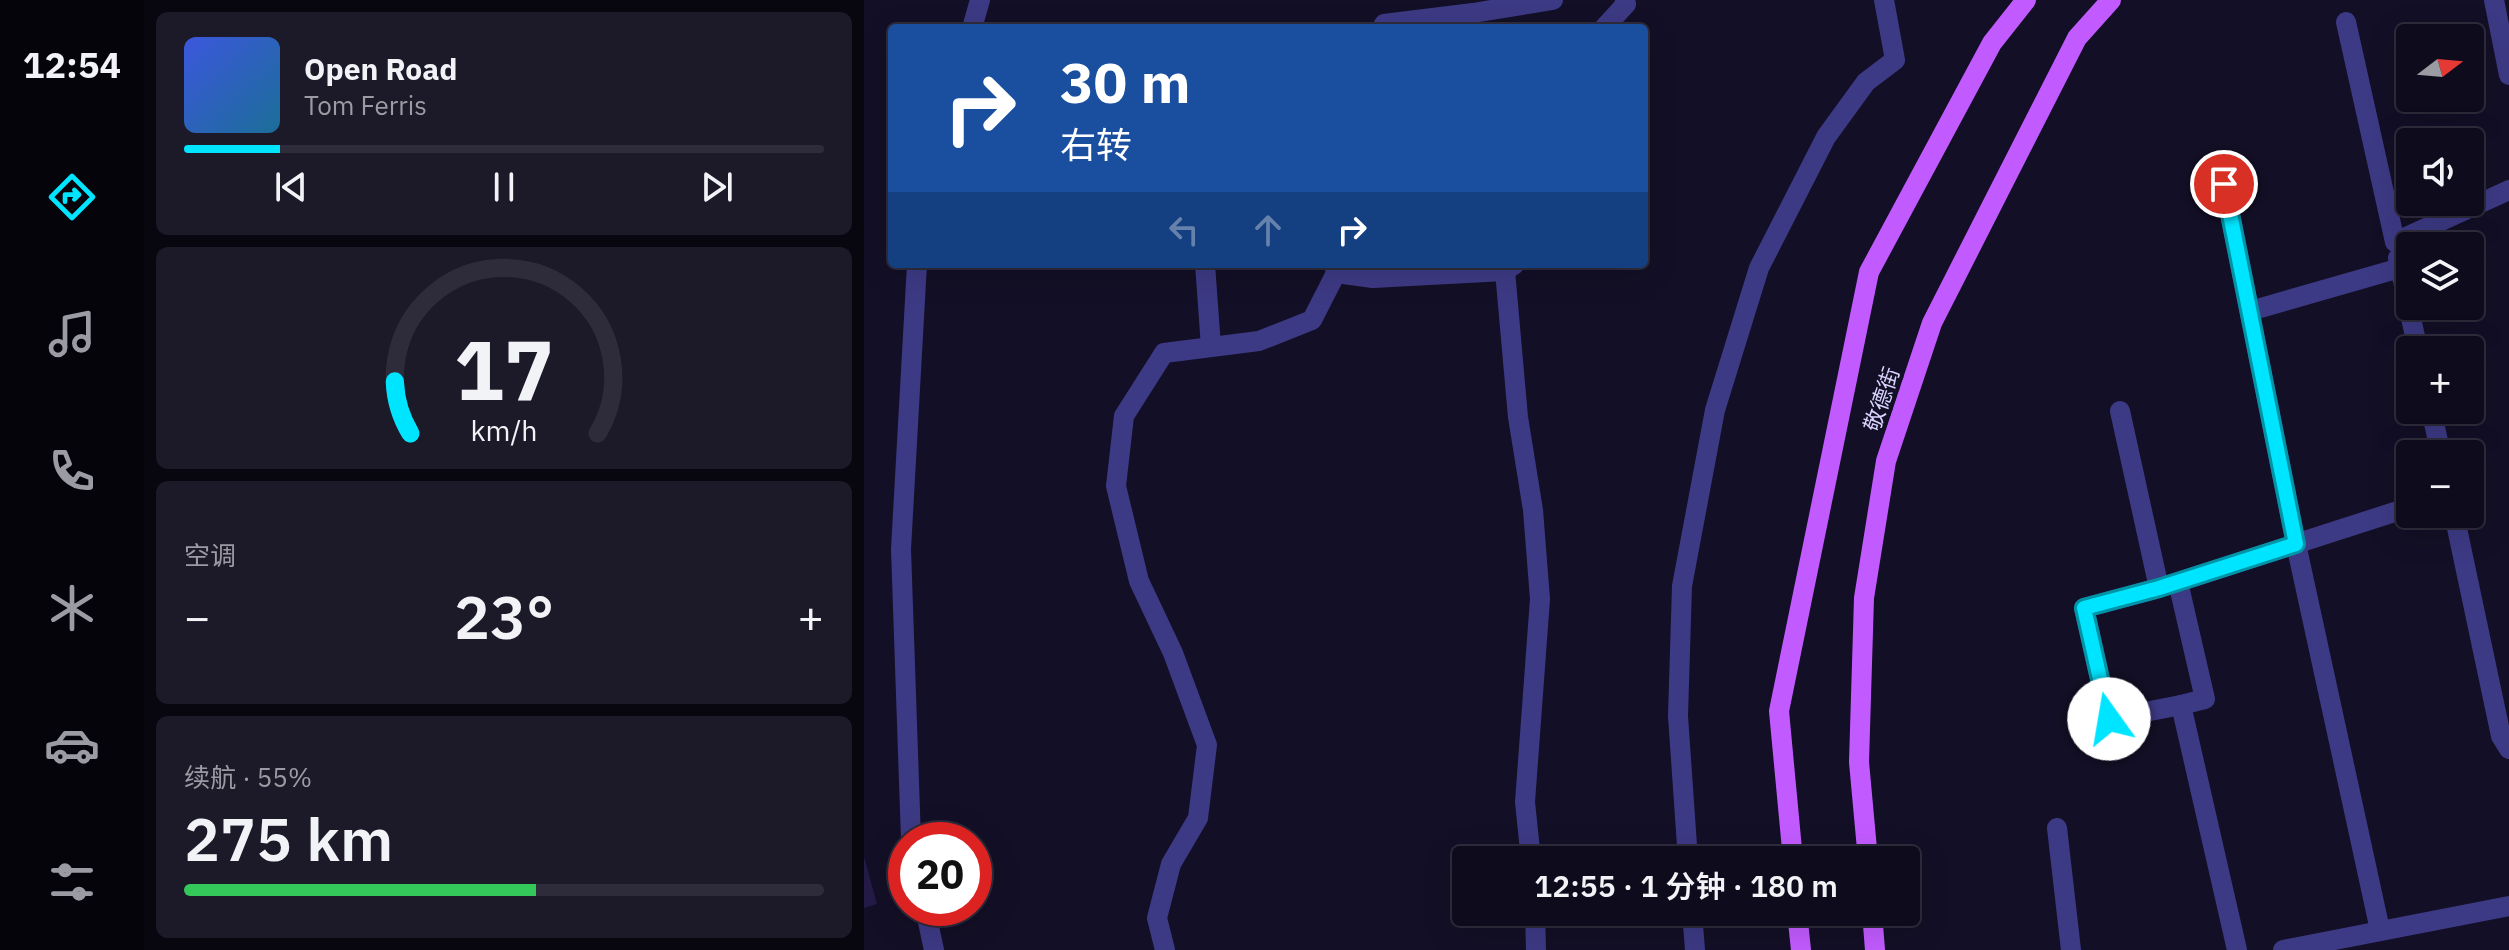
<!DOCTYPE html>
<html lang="zh">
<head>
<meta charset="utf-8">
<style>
	body { margin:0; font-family:"IBM Plex Sans","Noto Sans SC",sans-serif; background:#1c1929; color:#f1f3f6; height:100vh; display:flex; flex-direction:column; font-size:30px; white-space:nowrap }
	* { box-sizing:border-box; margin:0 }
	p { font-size:26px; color:#9b9ba3 }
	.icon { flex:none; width:44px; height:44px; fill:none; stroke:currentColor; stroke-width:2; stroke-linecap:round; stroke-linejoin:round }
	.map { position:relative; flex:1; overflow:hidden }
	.drawer { display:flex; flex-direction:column; gap:12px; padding:12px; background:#08060f; width:720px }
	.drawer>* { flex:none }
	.banner { position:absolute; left:24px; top:24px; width:760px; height:244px; border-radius:8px; box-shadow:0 8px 32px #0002,0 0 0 2px #2e2b3b; background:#1a4fa0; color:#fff; overflow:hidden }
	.needle { width:52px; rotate:74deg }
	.controls { position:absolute; left:1532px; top:24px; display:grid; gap:16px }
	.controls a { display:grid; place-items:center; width:88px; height:88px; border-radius:8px; background:#0e0b1c; box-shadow:0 8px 32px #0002,0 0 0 2px #2e2b3b; font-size:40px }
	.speed { position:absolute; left:24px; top:822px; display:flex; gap:16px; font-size:40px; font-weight:700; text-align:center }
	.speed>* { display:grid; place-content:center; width:104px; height:104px; border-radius:50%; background:#0e0b1c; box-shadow:0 8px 32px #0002,0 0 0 2px #2e2b3b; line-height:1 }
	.speed .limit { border:12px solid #d22; background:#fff; color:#111 }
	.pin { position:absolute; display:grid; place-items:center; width:68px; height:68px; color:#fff; margin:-34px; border:4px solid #fff; border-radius:50%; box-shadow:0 2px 8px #0007 }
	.me { position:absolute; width:88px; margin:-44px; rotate:347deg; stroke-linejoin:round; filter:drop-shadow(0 0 6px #0008) }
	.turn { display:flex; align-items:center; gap:28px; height:168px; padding:0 40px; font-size:36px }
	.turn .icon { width:104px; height:104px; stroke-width:2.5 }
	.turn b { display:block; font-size:56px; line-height:68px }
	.lanes { display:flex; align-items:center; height:76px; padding:0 40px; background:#0003; justify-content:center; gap:40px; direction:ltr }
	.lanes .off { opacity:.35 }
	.big { font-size:60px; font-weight:600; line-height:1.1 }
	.drawer .widget { flex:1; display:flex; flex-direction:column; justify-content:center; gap:12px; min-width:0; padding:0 28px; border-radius:12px; background:#1c1929 }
	.drawer .dial { align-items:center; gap:0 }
	.dial svg { height:208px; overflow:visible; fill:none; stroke:#2e2b3b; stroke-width:7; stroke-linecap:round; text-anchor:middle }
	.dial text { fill:#f1f3f6; stroke:none }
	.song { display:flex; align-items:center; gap:24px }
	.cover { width:96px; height:96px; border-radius:12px; background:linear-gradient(135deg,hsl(230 70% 55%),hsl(200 70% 35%)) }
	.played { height:8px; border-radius:4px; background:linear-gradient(90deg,#00e5ff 15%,#2e2b3b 15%) }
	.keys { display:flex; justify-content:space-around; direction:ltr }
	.heat { display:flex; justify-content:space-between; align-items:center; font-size:44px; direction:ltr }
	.charge { height:12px; border-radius:6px; background:linear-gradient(90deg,#34c759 55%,#2e2b3b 0) }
	.trip { position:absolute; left:588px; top:846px; width:468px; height:80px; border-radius:8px; background:#0e0b1c; box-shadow:0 8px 32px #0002,0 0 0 2px #2e2b3b; font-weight:600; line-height:80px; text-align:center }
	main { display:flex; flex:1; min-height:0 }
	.menu { display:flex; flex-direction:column; width:144px; justify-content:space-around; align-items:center; background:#06040b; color:#9b9ba3 }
	.menu .icon { width:56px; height:56px }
	.menu .on { color:#00e5ff }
	.menu b { font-size:36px; color:#f1f3f6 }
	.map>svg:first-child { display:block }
	.building { fill:#241b47 }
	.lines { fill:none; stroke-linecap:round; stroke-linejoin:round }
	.minor { stroke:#3d3a85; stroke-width:20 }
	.major { stroke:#c25bff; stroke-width:20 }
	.route-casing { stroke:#0095a6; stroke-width:20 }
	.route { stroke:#00e5ff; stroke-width:14 }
	.labels { text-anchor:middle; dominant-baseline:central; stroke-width:8; stroke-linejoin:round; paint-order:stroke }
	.street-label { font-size:22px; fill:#d9d4ff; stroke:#130f26 }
</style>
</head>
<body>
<main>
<nav class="menu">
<b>12:54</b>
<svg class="icon on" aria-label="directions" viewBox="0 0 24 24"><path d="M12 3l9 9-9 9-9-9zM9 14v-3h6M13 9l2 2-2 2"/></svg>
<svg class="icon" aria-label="music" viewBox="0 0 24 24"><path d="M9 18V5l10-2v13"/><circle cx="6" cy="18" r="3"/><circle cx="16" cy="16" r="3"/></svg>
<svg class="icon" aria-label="phone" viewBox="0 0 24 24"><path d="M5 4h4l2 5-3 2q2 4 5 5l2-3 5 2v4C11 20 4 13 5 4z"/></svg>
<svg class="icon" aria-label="climate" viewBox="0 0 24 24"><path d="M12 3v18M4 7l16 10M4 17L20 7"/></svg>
<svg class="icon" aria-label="car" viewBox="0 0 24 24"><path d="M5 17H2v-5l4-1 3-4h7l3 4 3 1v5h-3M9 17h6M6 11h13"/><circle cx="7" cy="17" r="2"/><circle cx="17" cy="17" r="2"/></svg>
<svg class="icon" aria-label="filters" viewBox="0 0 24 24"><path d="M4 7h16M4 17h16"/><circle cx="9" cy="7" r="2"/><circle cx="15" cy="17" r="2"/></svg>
</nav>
<section class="drawer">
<div class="widget">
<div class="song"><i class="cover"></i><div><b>Open Road</b><p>Tom Ferris</p></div></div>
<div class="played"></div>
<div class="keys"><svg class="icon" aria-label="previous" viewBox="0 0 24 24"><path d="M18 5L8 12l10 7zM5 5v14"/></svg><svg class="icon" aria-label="pause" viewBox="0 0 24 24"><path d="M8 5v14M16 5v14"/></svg><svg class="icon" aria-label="next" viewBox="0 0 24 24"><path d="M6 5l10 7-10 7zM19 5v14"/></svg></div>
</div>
<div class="widget dial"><svg viewBox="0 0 100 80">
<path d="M14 69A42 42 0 1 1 86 69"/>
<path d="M14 69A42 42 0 0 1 8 49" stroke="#00e5ff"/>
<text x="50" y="56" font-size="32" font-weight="700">17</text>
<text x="50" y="72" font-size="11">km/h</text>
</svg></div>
<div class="widget"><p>空调</p>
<div class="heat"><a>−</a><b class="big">23°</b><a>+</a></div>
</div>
<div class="widget"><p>续航 · 55%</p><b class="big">275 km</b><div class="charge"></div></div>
</section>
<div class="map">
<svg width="1645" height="950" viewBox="0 0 1645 950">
	<rect width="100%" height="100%" fill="#130f26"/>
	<!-- building -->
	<path class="building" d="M0 856 13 904 0 908Z"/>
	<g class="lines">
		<!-- minor -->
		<g class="minor">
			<path d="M1630 0 1645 75"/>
			<path d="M1482 22 1531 242 1645 190"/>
			<path d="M108 28 116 0"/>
			<path d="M520 28V24L609 13 689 0"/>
			<path d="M740 28 762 4 761 0"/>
			<path d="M1360 184 1432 544 1516 930"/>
			<path d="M1534 258 1554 350"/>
			<path d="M341 264 347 347"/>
			<path d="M470 264 472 273 509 278 641 271 651 264"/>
			<path d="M641 271 654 417 669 510 676 599 661 802 667 860"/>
			<path d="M1386 311 1536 268"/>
			<path d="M1567 410 1577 454"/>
			<path d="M1256 411 1295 588 1314 582 1341 699 1317 705 1373 950"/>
			<path d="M1590 514 1637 736 1645 749"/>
			<path d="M1314 582 1546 507"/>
			<path d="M1295 588 1220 608 1245 719 1317 705"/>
			<path d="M1193 828 1207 950"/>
			<path d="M47 840 37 549 53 264"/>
			<path d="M824 860 814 716 818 586 851 410 895 268 962 137 1002 82 1031 60 1020 0"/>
			<path d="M61 908 70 950"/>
			<path d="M671 912 672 950"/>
			<path d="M828 912 831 950"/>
			<path d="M301 950 293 918 307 864 334 818 343 745 309 653 275 581 252 486 260 416 300 353 395 341 448 320 472 273"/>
			<path d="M1419 950 1645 906"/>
		</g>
		<!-- major -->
		<g class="major">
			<path d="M929 860 915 711 1005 272 1128 43 1162 0"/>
			<path d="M1004 860 995 762 1000 598 1022 461 1068 323 1213 38 1247 0"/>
			<path d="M933 912 937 950"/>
			<path d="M1008 912 1011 950"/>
		</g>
	</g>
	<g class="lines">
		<defs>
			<path id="route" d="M1245 719 1220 608 1295 588 1432 544 1360 184"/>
		</defs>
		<!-- route casing -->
		<use href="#route" class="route-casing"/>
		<!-- route -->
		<use href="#route" class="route"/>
	</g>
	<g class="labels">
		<!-- street labels -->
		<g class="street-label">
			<text transform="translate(1017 399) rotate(-71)">敬德街</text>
		</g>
	</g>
</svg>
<div class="controls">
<a><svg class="needle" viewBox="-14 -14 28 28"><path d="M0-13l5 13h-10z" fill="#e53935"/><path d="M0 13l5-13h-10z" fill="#9b9ba3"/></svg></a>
<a><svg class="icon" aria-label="sound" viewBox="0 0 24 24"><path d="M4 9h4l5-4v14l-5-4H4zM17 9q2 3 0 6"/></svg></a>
<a><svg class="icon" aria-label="layers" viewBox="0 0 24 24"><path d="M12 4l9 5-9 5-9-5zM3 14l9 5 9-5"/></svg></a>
<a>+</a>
<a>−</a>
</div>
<div class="speed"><div class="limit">20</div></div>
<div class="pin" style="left:1360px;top:184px;background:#d93025"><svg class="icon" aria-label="arrive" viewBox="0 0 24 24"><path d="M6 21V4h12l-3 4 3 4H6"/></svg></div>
<svg class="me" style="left:1245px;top:719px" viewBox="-20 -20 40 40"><circle r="19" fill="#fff"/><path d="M0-13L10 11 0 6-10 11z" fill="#00e5ff"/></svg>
<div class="trip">12:55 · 1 分钟 · 180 m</div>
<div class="banner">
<div class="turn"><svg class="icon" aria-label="right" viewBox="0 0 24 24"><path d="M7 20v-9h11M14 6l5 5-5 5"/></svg><div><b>30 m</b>右转</div></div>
<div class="lanes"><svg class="icon off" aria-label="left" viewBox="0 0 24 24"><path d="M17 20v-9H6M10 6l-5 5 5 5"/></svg><svg class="icon off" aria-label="ahead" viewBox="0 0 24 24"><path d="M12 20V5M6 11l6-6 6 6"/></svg><svg class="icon" aria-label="right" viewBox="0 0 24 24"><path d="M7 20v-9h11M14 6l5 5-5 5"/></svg></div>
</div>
</div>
</main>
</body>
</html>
